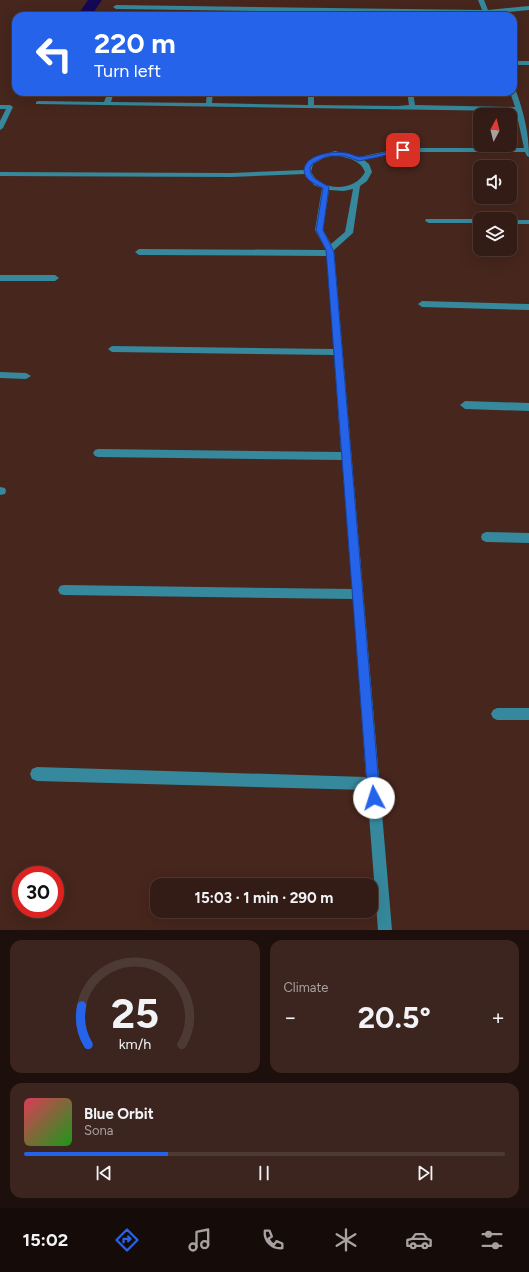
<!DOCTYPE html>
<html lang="en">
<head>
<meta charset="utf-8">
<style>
	body { margin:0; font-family:Figtree,sans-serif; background:#3c251f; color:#f1f3f6; height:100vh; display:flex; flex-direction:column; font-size:15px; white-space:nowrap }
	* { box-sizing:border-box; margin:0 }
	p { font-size:13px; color:#a9a1a1 }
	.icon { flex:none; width:22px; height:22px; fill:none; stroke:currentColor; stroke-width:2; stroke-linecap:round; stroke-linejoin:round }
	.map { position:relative; height:930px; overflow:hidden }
	.drawer { display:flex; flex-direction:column; gap:10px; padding:10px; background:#1d0f0c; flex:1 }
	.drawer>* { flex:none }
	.guide { position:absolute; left:12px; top:12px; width:505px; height:84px; border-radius:12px; box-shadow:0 4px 16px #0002,0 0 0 1px #4e3a35; background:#2563eb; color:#fff; overflow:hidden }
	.needle { width:26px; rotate:7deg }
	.tools { position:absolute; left:473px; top:108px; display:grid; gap:8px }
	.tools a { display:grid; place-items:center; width:44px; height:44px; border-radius:8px; background:#341c16; box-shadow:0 4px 16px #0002,0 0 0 1px #4e3a35; font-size:20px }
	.speed { position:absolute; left:12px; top:866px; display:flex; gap:8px; font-size:20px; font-weight:700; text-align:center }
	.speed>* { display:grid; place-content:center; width:52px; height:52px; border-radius:50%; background:#341c16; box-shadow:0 4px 16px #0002,0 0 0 1px #4e3a35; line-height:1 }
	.speed .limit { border:6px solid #d22; background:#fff; color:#111 }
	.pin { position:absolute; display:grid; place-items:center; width:34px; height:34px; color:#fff; margin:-17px; border-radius:8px; box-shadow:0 2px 6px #0006 }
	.me { position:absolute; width:44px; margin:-22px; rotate:355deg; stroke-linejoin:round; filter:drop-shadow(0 0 3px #0008) }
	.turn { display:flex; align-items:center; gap:14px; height:84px; padding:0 16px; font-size:18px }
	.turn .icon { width:52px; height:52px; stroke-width:2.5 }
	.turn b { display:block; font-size:28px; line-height:34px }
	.big { font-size:30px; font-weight:700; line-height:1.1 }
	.drawer .tile { flex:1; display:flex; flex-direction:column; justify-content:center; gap:6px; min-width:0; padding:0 14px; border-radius:12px; background:#3c251f }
	.drawer .dial { align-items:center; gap:0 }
	.dial svg { height:104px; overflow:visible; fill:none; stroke:#4e3a35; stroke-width:7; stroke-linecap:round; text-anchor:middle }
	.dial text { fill:#f1f3f6; stroke:none }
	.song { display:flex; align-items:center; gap:12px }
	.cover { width:48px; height:48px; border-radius:6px; background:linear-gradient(135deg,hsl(350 70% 55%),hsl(120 70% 35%)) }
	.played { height:4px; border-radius:2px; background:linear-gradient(90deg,#2563eb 30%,#4e3a35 30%) }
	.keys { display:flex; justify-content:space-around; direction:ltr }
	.heat { display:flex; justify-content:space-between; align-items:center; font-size:22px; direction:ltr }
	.drawer .tiles { flex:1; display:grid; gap:10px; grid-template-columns:1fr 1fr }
	.tile:last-child { grid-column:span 2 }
	.trip { position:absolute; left:150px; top:878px; width:228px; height:40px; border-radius:12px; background:#341c16; box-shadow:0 4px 16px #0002,0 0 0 1px #4e3a35; font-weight:700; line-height:40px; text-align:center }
	.dock { display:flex; height:64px; justify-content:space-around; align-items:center; background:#150b09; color:#a9a1a1 }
	.dock .icon { width:28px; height:28px }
	.dock .current { color:#2563eb }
	.dock b { font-size:18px; color:#f1f3f6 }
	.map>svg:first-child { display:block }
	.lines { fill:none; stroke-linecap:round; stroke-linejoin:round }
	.canal { fill:#140755; fill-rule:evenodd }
	.minor { fill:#36889c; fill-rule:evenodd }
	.route { fill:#2563eb; stroke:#184099 }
</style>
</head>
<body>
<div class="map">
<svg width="529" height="930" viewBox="0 0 529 930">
	<rect width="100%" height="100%" fill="#46261d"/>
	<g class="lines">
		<!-- canal -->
		<path class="canal" d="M88 0H102L91 16H77Z"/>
		<!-- minor -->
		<g class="minor">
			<path d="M478 0H484L488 10 529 6V10L489 14 490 16H484L483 14 116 9 113 7 116 5 482 10Z"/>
			<rect x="513" y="61" width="16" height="4"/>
			<path d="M513 89 516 91C524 113 529 134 529 157L527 156 525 152H403L364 160 369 164 372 172 367 181 360 186 353 233 334 250 392 930H378L367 790 37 781 32 779 30 774 32 769 37 767 366 777 353 599 64 595 60 594 58 590 60 586 64 585 352 589 342 460 98 457 95 456 93 453 95 450 98 449 341 452 334 355 112 352 108 349 112 346 334 349 327 256 139 255 135 252 139 249 326 250 315 230 322 188 314 185 305 174 231 177 0 176V172L231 173 304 170 308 161 313 158 335 151 359 157 403 148H524L516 111 36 104V102L38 101 104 102 108 92H114L111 102 206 103 207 92H213L212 103 308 105V92H314V105L398 106 409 105 407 92H413L415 105 515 107 510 92H513ZM335 155C347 158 360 159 365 172 355 192 321 192 311 172L313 164 324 158ZM353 189 345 232 331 244 323 230 329 190 344 191Z"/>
			<path d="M0 105H10L13 107 3 128 0 130V121L6 109H0Z"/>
			<path d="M426 219H481H480V223H429L425 221Z"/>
			<rect x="510" y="220" width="19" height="4"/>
			<path d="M0 275H55L59 278 55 281H0Z"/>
			<path d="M422 301 529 304V310L422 307 418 304Z"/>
			<path d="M0 372 26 373 31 376 26 379 0 378Z"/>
			<path d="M465 401 529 403V411L465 409 460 405Z"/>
			<path d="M0 487 5 488 6 491 5 494 0 495Z"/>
			<path d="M486 532 529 533V543L486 542 482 540 481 537 482 534Z"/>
			<path d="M497 708H529V720H497L493 718 491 714 493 710Z"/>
		</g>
	</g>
	<!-- route -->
	<path class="route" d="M403 148 406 150 405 151 359 161 345 156H327L313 163 310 168 311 174 314 178 329 187 323 230 333 250 334 253 380 798 379 803 374 805 370 803 368 798 326 250 316 230 323 188C315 184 304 180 304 170 305 154 334 151 346 153 351 153 355 157 360 157 374 156 389 151 403 148Z"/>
</svg>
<div class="tools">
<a><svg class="needle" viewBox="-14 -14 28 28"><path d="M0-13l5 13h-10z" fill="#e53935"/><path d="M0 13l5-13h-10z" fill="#a9a1a1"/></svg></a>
<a><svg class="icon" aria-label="sound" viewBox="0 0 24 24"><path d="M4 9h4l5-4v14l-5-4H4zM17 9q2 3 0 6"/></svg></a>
<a><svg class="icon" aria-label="layers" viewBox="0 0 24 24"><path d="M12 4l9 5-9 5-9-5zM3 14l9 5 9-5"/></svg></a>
</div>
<div class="speed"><div class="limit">30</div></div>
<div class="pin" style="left:403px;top:150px;background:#d93025"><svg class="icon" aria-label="arrive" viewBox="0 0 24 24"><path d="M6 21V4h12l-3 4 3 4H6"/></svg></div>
<svg class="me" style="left:374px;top:798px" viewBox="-20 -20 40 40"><circle r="19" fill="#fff"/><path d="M0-13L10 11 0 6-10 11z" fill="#2563eb"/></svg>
<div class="trip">15:03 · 1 min · 290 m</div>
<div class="guide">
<div class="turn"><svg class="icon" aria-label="left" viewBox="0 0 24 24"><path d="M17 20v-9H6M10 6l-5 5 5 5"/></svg><div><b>220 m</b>Turn left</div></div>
</div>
</div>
<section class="drawer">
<div class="tiles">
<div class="tile dial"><svg viewBox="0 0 100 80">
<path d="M14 69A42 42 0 1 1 86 69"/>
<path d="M14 69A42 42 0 0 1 9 39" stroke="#2563eb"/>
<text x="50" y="56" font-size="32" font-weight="700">25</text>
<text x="50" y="72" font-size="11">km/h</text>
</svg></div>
<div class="tile"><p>Climate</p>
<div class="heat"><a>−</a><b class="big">20.5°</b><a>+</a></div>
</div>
<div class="tile">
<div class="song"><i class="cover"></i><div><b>Blue Orbit</b><p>Sona</p></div></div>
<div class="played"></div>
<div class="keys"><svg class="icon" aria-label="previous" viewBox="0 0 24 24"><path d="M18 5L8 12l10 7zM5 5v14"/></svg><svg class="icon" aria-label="pause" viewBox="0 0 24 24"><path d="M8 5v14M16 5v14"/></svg><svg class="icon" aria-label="next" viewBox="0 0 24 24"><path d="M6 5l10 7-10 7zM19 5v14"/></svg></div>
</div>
</div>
</section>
<nav class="dock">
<b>15:02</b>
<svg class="icon current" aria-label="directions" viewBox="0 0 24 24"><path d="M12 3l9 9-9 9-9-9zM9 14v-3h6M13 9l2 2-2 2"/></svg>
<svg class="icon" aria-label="music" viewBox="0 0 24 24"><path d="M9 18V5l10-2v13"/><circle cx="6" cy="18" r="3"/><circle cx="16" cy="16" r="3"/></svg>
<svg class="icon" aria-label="phone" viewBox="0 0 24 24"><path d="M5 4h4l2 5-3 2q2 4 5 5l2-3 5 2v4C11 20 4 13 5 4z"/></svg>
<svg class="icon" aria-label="climate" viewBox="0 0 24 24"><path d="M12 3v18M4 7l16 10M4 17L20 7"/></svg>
<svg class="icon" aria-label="car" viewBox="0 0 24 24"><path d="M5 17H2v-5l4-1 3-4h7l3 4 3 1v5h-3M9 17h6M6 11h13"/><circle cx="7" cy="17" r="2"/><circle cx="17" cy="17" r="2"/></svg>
<svg class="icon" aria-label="filters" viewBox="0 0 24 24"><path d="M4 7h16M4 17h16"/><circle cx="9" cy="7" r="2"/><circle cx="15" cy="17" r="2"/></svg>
</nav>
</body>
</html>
